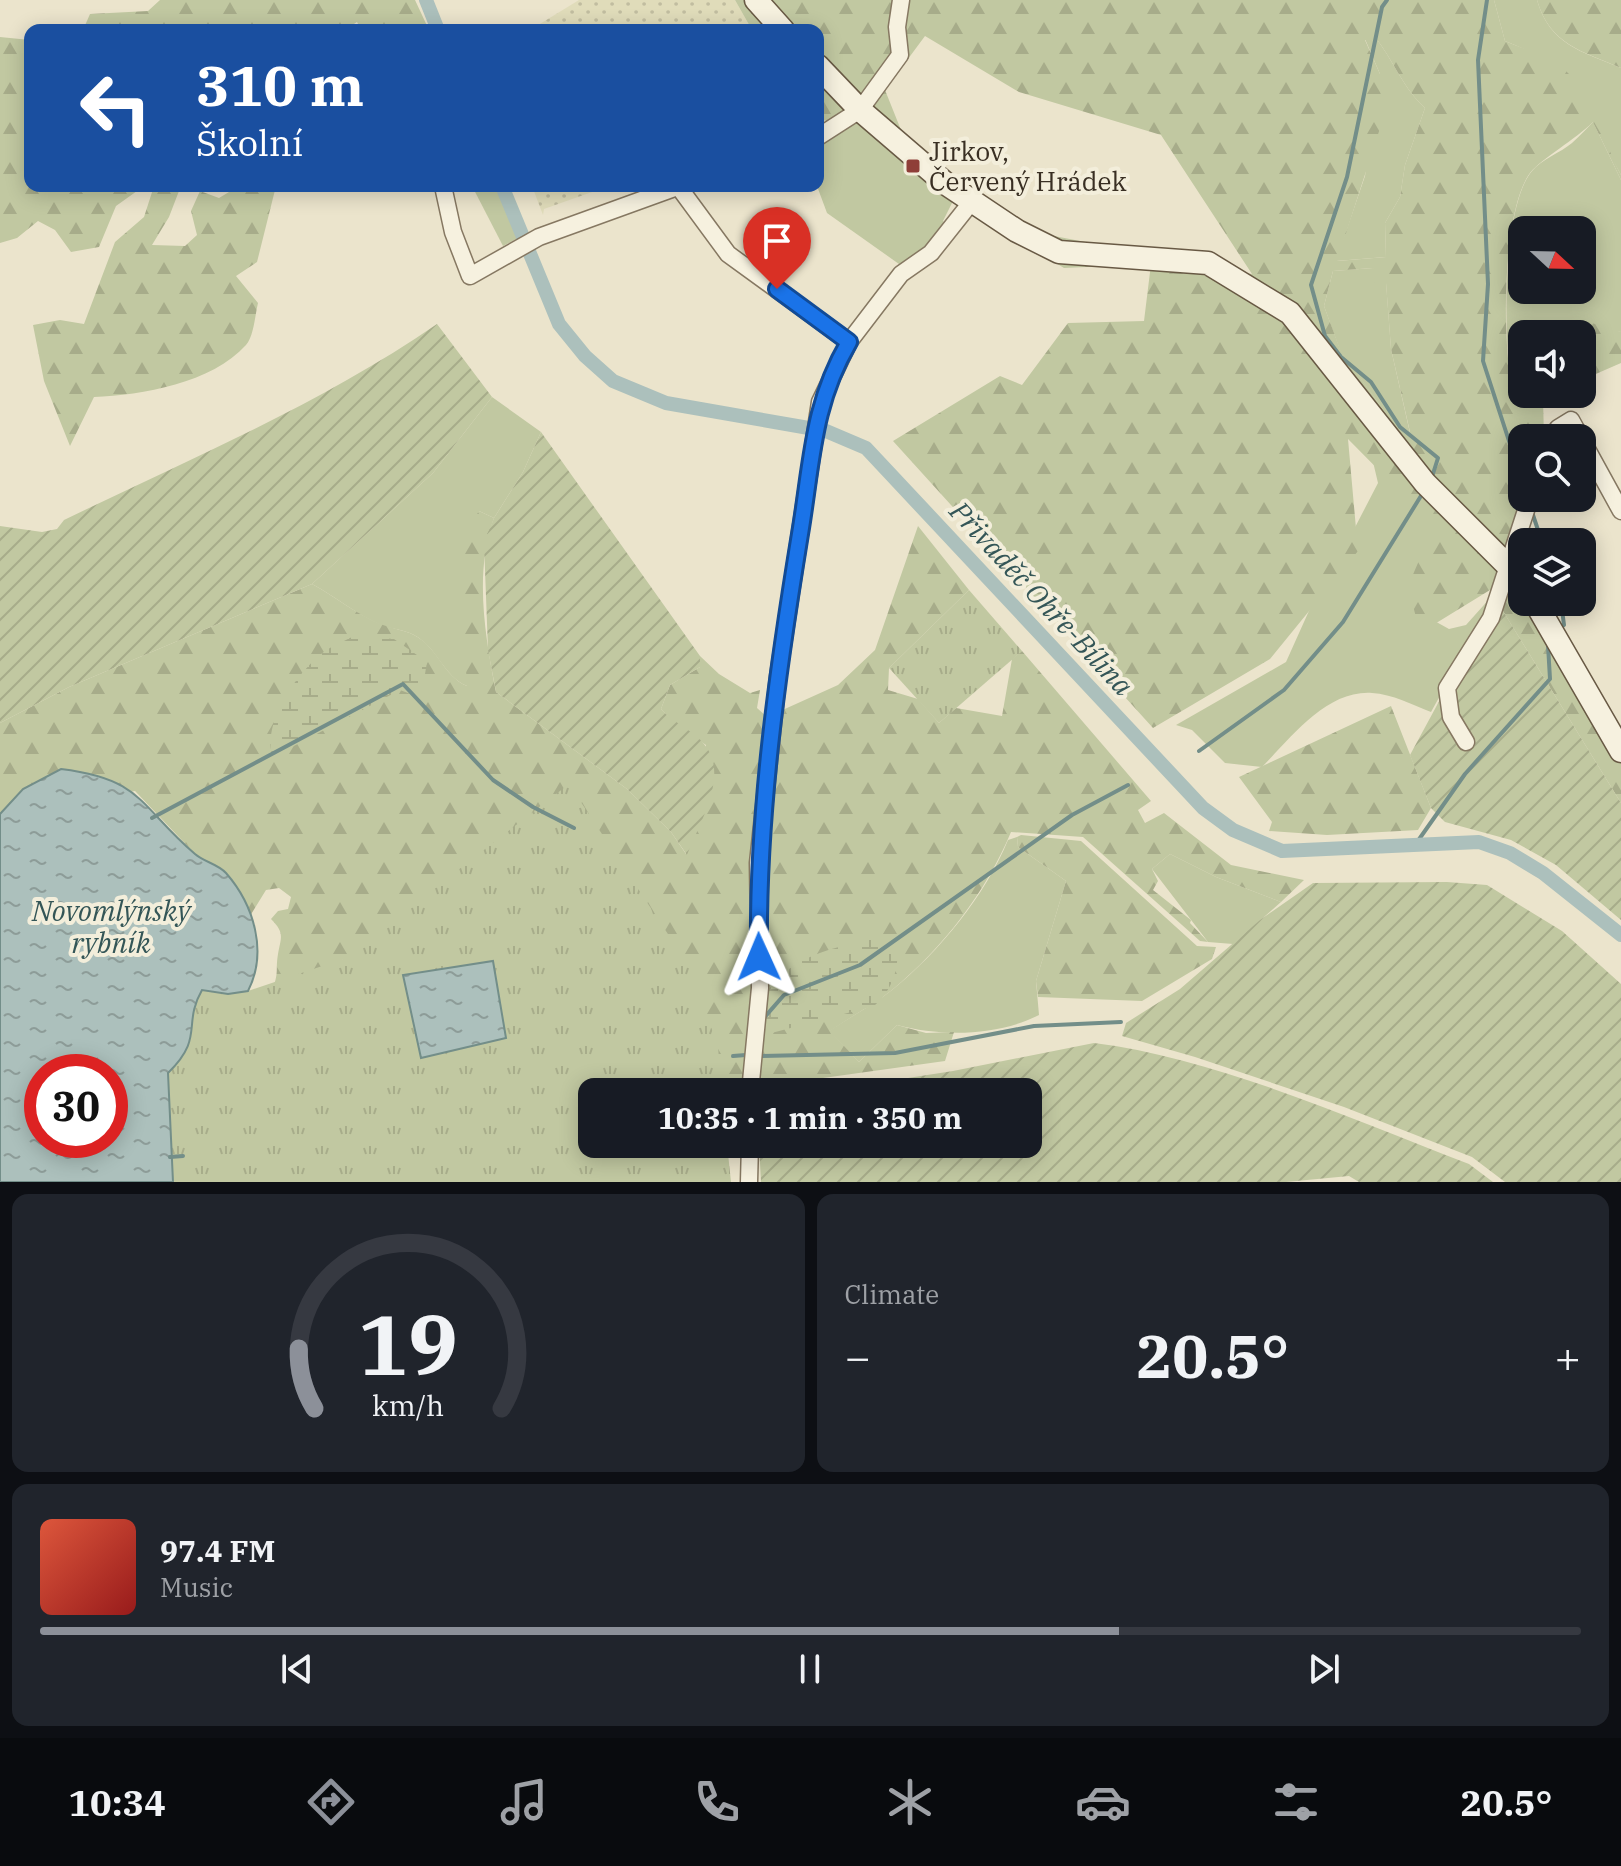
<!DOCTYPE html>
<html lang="en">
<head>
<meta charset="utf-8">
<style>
	body { margin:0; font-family:"IBM Plex Serif",serif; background:#20242c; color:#f1f3f6; height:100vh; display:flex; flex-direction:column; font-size:30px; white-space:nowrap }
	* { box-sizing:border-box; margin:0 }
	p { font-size:26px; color:#9ea1a6 }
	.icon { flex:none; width:44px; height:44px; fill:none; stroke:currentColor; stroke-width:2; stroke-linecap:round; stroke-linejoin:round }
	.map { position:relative; height:1182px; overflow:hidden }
	.drawer { display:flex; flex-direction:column; gap:12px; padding:12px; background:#0d0f14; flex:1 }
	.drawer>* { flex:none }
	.guide { position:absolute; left:24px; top:24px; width:800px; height:168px; border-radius:16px; box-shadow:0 4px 20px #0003; background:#1a4fa0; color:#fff; overflow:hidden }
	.needle { width:52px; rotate:112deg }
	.controls { position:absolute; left:1508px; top:216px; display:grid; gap:16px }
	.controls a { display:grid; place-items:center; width:88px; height:88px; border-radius:16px; background:#171b24; box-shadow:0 4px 20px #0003; font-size:40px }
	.speed { position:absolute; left:24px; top:1054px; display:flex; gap:16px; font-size:40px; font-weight:700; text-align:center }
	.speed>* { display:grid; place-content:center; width:104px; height:104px; border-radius:50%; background:#171b24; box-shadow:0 4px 20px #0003; line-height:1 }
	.speed .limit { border:12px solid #d22; background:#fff; color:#111 }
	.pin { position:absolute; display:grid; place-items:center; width:68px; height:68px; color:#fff; margin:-82px -34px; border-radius:50% 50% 50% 0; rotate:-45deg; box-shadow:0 0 8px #0007 }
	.pin .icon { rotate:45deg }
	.me { position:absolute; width:88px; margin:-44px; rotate:359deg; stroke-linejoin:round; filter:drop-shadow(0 0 6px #0008) }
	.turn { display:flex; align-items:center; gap:28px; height:168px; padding:0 40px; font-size:36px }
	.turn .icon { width:104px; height:104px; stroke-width:2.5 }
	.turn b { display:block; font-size:56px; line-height:68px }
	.big { font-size:60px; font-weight:800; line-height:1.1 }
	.drawer .tile { flex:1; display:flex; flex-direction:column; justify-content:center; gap:12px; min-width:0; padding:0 28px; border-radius:16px; background:#20242c }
	.drawer .dial { align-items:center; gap:0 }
	.dial svg { height:208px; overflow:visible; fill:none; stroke:#363941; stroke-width:7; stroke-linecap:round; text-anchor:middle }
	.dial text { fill:#f1f3f6; stroke:none }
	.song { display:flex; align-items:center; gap:24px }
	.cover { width:96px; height:96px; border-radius:12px; background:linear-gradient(135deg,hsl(10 70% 55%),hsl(0 70% 35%)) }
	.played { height:8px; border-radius:4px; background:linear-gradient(90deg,#8c9099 70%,#363941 70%) }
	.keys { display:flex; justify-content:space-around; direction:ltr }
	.heat { display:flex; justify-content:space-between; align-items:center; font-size:44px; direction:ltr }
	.drawer .tiles { flex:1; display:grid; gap:12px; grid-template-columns:1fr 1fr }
	.tile:last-child { grid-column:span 2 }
	.trip { position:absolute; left:578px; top:1078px; width:464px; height:80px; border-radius:16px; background:#171b24; box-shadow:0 4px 20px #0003; font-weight:800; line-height:80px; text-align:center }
	.menu { display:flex; height:128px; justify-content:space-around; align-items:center; background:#090b0e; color:#9ea1a6 }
	.menu .icon { width:56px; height:56px }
	.menu .active { color:#8c9099 }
	.menu b { font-size:36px; color:#f1f3f6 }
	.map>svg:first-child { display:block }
	.farmland { fill:url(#farmland-dots) }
	.grass { fill:#c1c8a1; fill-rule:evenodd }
	.forest { fill:url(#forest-firs); fill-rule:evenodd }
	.wetland { fill:url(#wetland-marsh) }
	.park { fill:url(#park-tufts) }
	.garden { fill:url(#garden-furrows) }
	.water { fill:url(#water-ripples); stroke:#738e89; stroke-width:2; fill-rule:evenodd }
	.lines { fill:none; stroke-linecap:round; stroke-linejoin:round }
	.stream { stroke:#738e89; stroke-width:4 }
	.canal { stroke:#acc0bc; stroke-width:14 }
	.street-casing { stroke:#867862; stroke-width:19 }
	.secondary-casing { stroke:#685944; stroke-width:25 }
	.street { stroke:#f6f1df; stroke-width:16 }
	.secondary { stroke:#f6f1df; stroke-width:22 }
	.route-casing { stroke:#114b97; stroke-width:20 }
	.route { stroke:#1a73e8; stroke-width:14 }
	.poi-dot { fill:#8f3e38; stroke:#f3eedb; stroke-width:3 }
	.labels { text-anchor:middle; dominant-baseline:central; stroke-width:8; stroke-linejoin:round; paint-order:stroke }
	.poi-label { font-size:26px; fill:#392f23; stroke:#f3eedb; text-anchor:start }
	.water-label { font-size:28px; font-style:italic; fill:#345657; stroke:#f3eedb }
</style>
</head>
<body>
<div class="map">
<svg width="1621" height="1182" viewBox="0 0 1621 1182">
	<defs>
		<pattern id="farmland-dots" width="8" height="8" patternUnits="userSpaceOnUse" patternTransform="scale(2)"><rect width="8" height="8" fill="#e0dcba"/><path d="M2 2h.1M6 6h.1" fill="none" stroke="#c1bda0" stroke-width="1.8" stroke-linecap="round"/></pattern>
		<pattern id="forest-firs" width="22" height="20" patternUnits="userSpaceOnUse" patternTransform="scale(2)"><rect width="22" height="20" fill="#c1c8a1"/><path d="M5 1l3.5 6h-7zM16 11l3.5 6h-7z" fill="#a7ac8a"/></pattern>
		<pattern id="wetland-marsh" width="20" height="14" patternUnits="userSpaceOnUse" patternTransform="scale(2)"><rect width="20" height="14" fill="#c1c8a1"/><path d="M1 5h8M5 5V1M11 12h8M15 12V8" fill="none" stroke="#a7ac8a"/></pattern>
		<pattern id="park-tufts" width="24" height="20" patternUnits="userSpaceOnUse" patternTransform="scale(2)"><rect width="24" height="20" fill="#c1c8a1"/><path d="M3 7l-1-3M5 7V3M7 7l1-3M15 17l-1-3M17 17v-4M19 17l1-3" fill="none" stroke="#a7ac8a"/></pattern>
		<pattern id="garden-furrows" width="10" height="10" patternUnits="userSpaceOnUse" patternTransform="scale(2)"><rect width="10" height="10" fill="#c1c8a1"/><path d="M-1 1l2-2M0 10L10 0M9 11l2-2" fill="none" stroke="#a7ac8a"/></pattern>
		<pattern id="water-ripples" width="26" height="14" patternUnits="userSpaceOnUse" patternTransform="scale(2)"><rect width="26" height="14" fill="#acc0bc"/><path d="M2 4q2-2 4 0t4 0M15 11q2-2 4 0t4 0" fill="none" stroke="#8d9c98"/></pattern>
	</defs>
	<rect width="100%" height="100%" fill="#ebe4cc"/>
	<!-- farmland -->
	<g class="farmland">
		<path d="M579 0H735L752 30H530Z"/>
		<path d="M532 186H609L544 209 543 215Z"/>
	</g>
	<!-- grass -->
	<g class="grass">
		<path d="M1494 0H1537C1550 45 1581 51 1621 68V175L1593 122 1621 180V332L1579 326 1569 334H1522V394H1536L1525 400 1515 399C1502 355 1501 207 1532 171 1542 159 1560 153 1572 143 1580 136 1587 128 1594 121 1576 73 1551 60 1505 41ZM1522 230H1582V290H1522Z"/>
		<path d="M1365 39 1378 41C1395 64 1404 89 1425 108L1405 165 1400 197 1385 223 1386 257 1336 261 1365 176 1380 74Z"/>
		<path d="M853 122 859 123 953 201 943 221 946 224C934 240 920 262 899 264L827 213 817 186 818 142Z"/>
		<path d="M472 186H495L518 238 503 246Z"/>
		<path d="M1373 268 1386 282 1391 349 1410 433 1402 436 1340 350 1324 306 1333 271Z"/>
		<path d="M492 397 541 432 523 472 494 518 479 511 467 686C443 676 438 648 414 635 405 630 393 629 383 626 357 615 336 597 312 584L433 473Z"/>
		<path d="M1370 449 1458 527 1431 619 1449 629 1466 625 1500 587 1431 712C1413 705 1392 694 1372 693 1326 690 1291 738 1262 767L1225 763 1192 730 1176 725 1286 662 1317 593 1335 566 1378 483Z"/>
		<path d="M1017 837 1018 847 1066 881 1036 981 1039 1015C998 1036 942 1037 897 1025L859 1062 829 1031C850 1017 873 1005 892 990 939 952 985 896 1008 840Z"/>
		<path d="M1170 854 1216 877 1281 902 1233 944 1208 942 1152 869Z"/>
	</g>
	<!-- forest -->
	<g class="forest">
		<path d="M160 0H415L429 30H361L357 22 345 30H83L90 14 148 11Z"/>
		<path d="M735 0H1494L1505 41C1526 50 1550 56 1566 71 1587 90 1607 148 1621 175V180L1593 122C1576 139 1541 159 1530 173 1501 213 1501 353 1515 399L1551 394 1543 398 1544 438H1522V547L1517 568 1522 577V602H1537L1621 740V803L1490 590 1420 633 1408 586 1434 526 1348 439 1358 551 1270 659 1153 728 893 441 1000 376 1022 385 1068 323 1144 321 1151 264 1064 268 972 212 859 123 818 120V30H752ZM925 36 1019 92 1161 135 1252 274 1028 231 905 140 885 90ZM1365 40 1378 41C1395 64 1404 89 1425 108L1405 165 1400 197 1385 223 1386 257 1337 261 1382 122 1380 74ZM1373 268 1375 283H1386L1391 349 1410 432 1401 435 1340 349 1324 306 1333 271Z"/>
		<path d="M1537 0H1621V68C1582 51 1550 45 1537 0Z"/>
		<path d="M0 37 30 40V186H144L116 206 99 247 71 252 55 230 38 221 17 238 0 243Z"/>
		<path d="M154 186 179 191 169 217 152 245 185 246 197 235 191 211 200 191 219 198 239 186H276L257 262 236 276 258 303C255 315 254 336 246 345 212 383 142 395 94 397L70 446 44 381 33 325 60 320 84 324 115 242 144 217Z"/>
		<path d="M1592 323 1621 332V363L1582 380V334H1569Z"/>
		<path d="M479 511 494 518C474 572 485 636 496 692L627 789 671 832 686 854 706 745 675 724 661 709 670 685 700 667V656L719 674 750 693 760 690 757 708 767 717 838 685 875 650 918 526 969 590 889 668 888 690 918 699 939 723 956 708 1002 716 1012 659 1022 651 1151 801 1138 810 1145 823 1164 813 1231 865 1304 880 1281 902 1216 877 1170 854 1152 869 1158 881 1153 890 1191 920 1190 923 1208 942 1200 941 1083 837 1011 832C986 892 943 948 892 990 873 1005 850 1017 830 1031L859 1062 897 1025 926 1033 954 1032 945 1061 759 1087 753 1092H722V1086L497 888 271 993C280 971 275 972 278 954 281 937 285 933 271 919L278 911 288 909 291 897 279 888 266 890 250 916 247 904 224 870 197 856 135 791 0 814V723L69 687 312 584C336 597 357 615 383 625 393 629 405 630 414 635 438 647 443 676 467 686L462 604 464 535Z"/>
		<path d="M1391 706 1431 808 1418 830 1327 835 1269 831 1272 822 1239 777Z"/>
		<path d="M1021 835 1081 841 1197 946 1216 947 1212 959 1142 1001 1038 997 1036 981 1066 881 1018 847 1017 837Z"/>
	</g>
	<!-- wetland -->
	<g class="wetland">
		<path d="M354 636 394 639 427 662 421 698 400 690 273 757C261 723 298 671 325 651 334 645 345 641 354 636Z"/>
		<path d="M881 937 896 943C901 967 892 990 874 1006L753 1038C750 1021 754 1014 763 998 789 954 834 948 881 937Z"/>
	</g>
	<!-- park -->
	<g class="park">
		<path d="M969 590 1022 651 939 723 889 668Z"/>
		<path d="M569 784 691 969 718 1047 722 1092H592V1144H727L731 1182H173L168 1073C205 1038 182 1025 202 990L228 994 248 991 343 959Z"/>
	</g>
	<!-- garden -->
	<g class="garden">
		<path d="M437 324 492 397 433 473 312 584 69 687 0 723V526L42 532 57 529 64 520C190 459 321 404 437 324Z"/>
		<path d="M541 432 700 656V667L670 685 661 709C673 723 693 730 704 744 730 774 700 822 687 855L671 832 627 789 496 692 488 650 484 543 494 518 523 472Z"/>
		<path d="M1495 598 1621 803V920L1556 865 1511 840 1445 822 1431 808 1410 755Z"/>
		<path d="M1447 882 1487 885 1562 931 1621 984V1182H1505L1472 1157 1344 1107 1195 1057 1122 1036 1126 1023 1180 989 1260 920 1313 883Z"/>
		<path d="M1094 1043C1216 1058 1354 1120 1469 1164L1493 1182H1359L1349 1176 1286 1182H761L759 1144H1028V1092H818L953 1071Z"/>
	</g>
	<!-- water -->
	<g class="water">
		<path d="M61 769C143 779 139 806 195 854 204 862 218 864 226 873 254 905 268 952 248 991L228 994 202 990C182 1025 205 1037 168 1073L173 1182H0V814L23 789ZM42 1072H110V1140H42Z"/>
		<path d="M493 961 506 1038 421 1058 403 975Z"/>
	</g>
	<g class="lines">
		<!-- stream -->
		<g class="stream">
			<path d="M1387 0 1382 7 1347 177 1311 285 1325 336 1341 357 1371 382 1400 427 1438 458 1431 480"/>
			<path d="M1487 0 1478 60 1488 284 1483 361 1522 481"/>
			<path d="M1532 512 1542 542"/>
			<path d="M1559 629 1564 625 1561 602"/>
			<path d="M1199 751 1284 690 1343 622 1424 491"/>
			<path d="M152 818 403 684 493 780 533 807 574 828"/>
			<path d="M1415 845 1465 774 1550 679 1548 645"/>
			<path d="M763 1019 784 995 860 965 1072 815 1128 785"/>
			<path d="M733 1056 746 1055"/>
			<path d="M759 1056 895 1053 1034 1026 1121 1022"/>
			<path d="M170 1157 183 1156"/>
		</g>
		<!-- canal -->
		<g class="canal">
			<path d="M426 0 438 30"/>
			<path d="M502 186 559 324 585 356 613 381 666 403 826 431 866 448 1203 808 1233 830 1282 851 1479 842 1510 853 1543 873 1621 935"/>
		</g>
		<defs>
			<g id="street">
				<path d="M818 137 860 110 900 55 897 27 901 0"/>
				<path d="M443 186 453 232 470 276 539 237 680 186"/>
				<path d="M678 186 728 254 849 342"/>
				<path d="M1552 438 1558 428 1571 420 1581 438"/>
				<path d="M1582 440 1621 511"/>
				<path d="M1466 742 1451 717 1447 688 1491 618 1530 498"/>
				<path d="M750 1092 760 988 758 863 778 677 820 402 849 342 901 274 931 253 973 200"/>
				<path d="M749 1182 750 1144"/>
			</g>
			<g id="secondary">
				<path d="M756 0 783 30"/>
				<path d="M818 66 860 110 945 183 1017 231 1059 252 1208 263 1290 313 1425 483 1522 580"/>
				<path d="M1535 602 1621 751"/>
			</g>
		</defs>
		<!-- street casing -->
		<use href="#street" class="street-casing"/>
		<!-- secondary casing -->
		<use href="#secondary" class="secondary-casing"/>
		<!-- street -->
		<use href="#street" class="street"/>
		<!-- secondary -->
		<use href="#secondary" class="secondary"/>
	</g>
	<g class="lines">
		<defs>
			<path id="route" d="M759 957C757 815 777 674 800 534 812 463 812 405 849 342L777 289"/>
		</defs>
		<!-- route casing -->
		<use href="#route" class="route-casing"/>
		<!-- route -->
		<use href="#route" class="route"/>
	</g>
	<!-- markers -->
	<rect class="poi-dot" x="905" y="158" width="16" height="16" rx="4"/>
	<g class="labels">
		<!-- poi labels -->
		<g class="poi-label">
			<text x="929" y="151">Jirkov,<tspan x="929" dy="30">Červený Hrádek</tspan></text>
		</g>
		<!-- water labels -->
		<g class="water-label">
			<text transform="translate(1042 598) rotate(47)">Přivaděč Ohře-Bílina</text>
			<text x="111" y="910">Novomlýnský<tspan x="111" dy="32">rybník</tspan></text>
		</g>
	</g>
</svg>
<div class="controls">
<a><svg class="needle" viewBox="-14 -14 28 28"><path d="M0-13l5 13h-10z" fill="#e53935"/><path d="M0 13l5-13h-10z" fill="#9ea1a6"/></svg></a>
<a><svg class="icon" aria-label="sound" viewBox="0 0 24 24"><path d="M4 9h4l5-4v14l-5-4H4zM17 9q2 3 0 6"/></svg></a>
<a><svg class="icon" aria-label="search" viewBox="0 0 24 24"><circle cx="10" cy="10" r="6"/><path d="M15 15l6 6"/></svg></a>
<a><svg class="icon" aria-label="layers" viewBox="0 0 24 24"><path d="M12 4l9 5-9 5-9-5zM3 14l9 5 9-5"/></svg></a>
</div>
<div class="speed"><div class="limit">30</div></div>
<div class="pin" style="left:777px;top:289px;background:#d93025"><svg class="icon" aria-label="arrive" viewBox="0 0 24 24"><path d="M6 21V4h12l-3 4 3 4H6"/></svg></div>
<svg class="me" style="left:759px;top:957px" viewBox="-20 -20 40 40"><path d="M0-17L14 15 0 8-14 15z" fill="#1a73e8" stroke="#fff" stroke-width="4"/></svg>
<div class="trip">10:35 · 1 min · 350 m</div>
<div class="guide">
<div class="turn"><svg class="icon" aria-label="left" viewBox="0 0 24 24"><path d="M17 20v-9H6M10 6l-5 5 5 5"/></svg><div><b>310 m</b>Školní</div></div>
</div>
</div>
<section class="drawer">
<div class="tiles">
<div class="tile dial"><svg viewBox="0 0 100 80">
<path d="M14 69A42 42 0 1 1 86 69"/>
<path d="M14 69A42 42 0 0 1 8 46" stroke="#8c9099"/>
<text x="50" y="56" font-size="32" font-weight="700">19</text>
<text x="50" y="72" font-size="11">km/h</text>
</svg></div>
<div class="tile"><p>Climate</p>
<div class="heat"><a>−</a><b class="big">20.5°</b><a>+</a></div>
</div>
<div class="tile">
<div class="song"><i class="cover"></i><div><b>97.4 FM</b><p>Music</p></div></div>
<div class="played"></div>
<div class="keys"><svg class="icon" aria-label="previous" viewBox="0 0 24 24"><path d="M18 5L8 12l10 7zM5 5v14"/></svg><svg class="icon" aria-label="pause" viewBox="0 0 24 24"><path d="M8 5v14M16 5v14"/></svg><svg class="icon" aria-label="next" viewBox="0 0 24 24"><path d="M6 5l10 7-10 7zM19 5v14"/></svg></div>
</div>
</div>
</section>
<nav class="menu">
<b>10:34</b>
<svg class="icon active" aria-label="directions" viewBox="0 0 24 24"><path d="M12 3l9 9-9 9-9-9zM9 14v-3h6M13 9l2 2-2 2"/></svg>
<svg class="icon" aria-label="music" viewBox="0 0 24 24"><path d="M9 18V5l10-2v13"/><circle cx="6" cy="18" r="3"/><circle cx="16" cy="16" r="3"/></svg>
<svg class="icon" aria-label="phone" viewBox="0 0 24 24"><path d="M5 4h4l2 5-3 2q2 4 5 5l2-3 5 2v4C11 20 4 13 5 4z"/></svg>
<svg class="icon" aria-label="climate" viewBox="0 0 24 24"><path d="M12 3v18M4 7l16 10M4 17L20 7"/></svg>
<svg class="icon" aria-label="car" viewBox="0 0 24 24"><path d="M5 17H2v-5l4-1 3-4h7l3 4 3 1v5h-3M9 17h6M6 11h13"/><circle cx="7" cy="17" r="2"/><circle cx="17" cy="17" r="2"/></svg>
<svg class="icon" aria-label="filters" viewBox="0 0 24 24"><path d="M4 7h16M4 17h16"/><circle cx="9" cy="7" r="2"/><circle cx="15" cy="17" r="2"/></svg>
<b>20.5°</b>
</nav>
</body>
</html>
